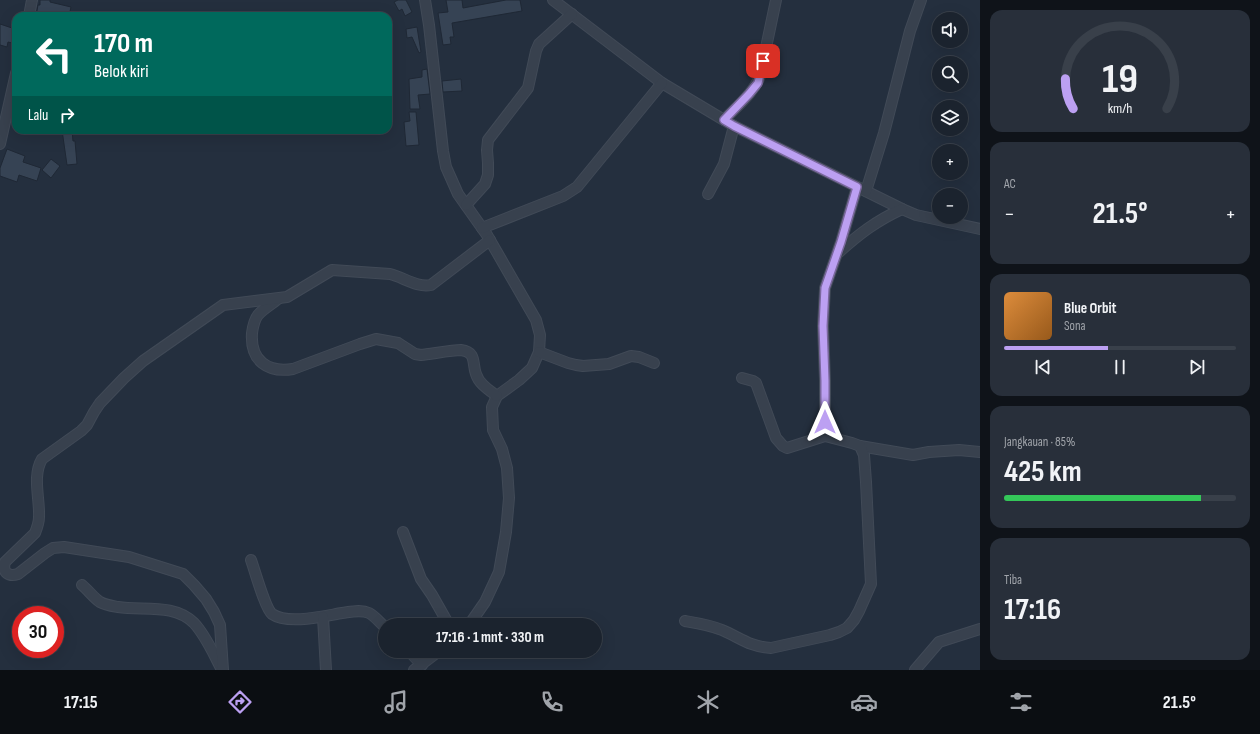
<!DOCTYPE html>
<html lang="id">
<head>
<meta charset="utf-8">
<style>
	body { margin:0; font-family:"Sofia Sans Condensed",sans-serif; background:#282f3a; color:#f1f3f6; height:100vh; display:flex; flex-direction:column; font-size:15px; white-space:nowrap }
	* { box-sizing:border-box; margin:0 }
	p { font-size:13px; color:#a0a4aa }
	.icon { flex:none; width:22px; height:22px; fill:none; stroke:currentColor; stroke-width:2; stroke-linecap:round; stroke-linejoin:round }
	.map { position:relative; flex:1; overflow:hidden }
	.sheet { display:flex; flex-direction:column; gap:10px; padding:10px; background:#0f1319; width:280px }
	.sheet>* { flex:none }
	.banner { position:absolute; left:12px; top:12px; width:380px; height:122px; border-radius:12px; box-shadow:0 4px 16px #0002,0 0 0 1px #39404a; background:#00695c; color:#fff; overflow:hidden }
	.buttons { position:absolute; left:932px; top:12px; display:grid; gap:8px }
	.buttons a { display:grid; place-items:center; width:36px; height:36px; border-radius:50%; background:#1b232e; box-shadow:0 4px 16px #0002,0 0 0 1px #39404a; font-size:20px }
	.speed { position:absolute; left:12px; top:606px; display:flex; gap:8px; font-size:20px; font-weight:700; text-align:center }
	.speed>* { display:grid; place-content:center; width:52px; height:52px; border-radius:50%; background:#1b232e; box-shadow:0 4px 16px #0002,0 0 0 1px #39404a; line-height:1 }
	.speed .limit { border:6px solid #d22; background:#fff; color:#111 }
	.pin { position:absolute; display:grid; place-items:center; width:34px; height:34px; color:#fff; margin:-17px; border-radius:8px; box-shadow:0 2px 6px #0006 }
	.me { position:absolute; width:44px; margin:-22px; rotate:0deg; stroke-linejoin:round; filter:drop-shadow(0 0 3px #0008) }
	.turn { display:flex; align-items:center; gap:14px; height:84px; padding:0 16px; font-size:18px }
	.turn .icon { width:52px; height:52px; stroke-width:2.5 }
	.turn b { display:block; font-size:28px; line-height:34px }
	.then { display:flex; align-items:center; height:38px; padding:0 16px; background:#0003; gap:8px; font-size:15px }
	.big { font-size:30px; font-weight:700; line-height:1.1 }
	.sheet .card { flex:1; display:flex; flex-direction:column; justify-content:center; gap:6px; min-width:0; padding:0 14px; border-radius:12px; background:#282f3a }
	.sheet .dial { align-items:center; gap:0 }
	.dial svg { height:104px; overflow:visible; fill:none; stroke:#39404a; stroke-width:7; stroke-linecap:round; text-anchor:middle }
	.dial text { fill:#f1f3f6; stroke:none }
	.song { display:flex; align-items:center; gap:12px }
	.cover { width:48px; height:48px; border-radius:6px; background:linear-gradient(135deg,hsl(30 70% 55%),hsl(30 70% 35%)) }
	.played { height:4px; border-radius:2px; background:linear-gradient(90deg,#bca0f2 45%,#39404a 45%) }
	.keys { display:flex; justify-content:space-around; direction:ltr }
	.heat { display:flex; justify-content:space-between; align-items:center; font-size:22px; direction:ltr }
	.charge { height:6px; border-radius:3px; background:linear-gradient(90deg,#34c759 85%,#39404a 0) }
	.trip { position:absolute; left:378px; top:618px; width:224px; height:40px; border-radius:20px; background:#1b232e; box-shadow:0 4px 16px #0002,0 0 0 1px #39404a; font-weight:700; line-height:40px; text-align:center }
	.menu { display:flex; height:64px; justify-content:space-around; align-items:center; background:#0b0e12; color:#a0a4aa }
	.menu .icon { width:28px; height:28px }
	.menu .selected { color:#bca0f2 }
	.menu b { font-size:18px; color:#f1f3f6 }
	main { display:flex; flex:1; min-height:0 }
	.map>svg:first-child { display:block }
	.building { fill:#364354; stroke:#1f2835 }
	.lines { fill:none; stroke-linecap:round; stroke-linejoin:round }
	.minor-casing { stroke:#414a57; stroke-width:12 }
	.minor { stroke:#38414e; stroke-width:10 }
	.route-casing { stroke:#7a689d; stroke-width:10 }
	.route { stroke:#bca0f2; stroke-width:7 }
</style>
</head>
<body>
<main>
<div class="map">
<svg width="980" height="670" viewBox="0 0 980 670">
	<rect width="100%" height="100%" fill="#242f3e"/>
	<!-- building -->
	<g class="building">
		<path d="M40 0H50V2L71 7 69 16H36L38 5H40Z"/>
		<path d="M398 0H406L412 12 405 16 402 9 399 11 394 2Z"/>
		<path d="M446 0H462L463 8 506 0H520L522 11 452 23 454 37H450L451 44 443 45 438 13 448 12Z"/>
		<path d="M0 24 12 28V30L16 31V44L8 42 7 47 0 45Z"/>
		<path d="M417 27 421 52 419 53 412 37 407 38 406 29Z"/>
		<path d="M427 69 430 94 418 95 420 109H410L409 79 422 77V70Z"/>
		<path d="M461 79 462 91 443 92 442 81Z"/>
		<path d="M409 112H416L419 145 406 146 404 122 410 121Z"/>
		<path d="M62 130H72L73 141H75L77 164 67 165Z"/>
		<path d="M7 149 25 156 23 162 41 168 37 181 19 175 17 182 0 176V168Z"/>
		<path d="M51 159 60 166 51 178 42 170Z"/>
	</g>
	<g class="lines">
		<defs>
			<g id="minor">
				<path d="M425 0 429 25 443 151 446 167 458 194 487 235 536 320 540 335 539 352 532 368 519 380 497 396 492 407 493 430 502 449 507 468 509 498 506 532 499 572 485 602 469 625"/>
				<path d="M553 0 662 83 734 126 902 209 916 215 980 229"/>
				<path d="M29 16 32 0"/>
				<path d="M724 120C736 107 754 93 760 76L776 0"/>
				<path d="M0 144 16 73"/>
				<path d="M866 191 884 133 910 31 921 0"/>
				<path d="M708 194 724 164 734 126"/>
				<path d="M466 205 485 184 488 175V163L487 150 488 140 528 88 536 51 539 44 572 14"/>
				<path d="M482 228 563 196 577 187 662 83"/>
				<path d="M838 253C859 234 876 221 902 209"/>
				<path d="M278 299C272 304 263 309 258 315 254 320 253 326 252 333 250 361 268 373 293 369L360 344 376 339 398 343 415 354 421 355C431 354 452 350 461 350 477 352 472 364 476 374 479 384 489 390 497 396"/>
				<path d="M539 352 568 363 576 365 583 366 609 364 631 356 639 357 654 363"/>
				<path d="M742 378 753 381 756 383 776 438 783 446 787 448 825 436"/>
				<path d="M860 446 913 455 929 452 959 450 980 452"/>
				<path d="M403 532 421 579 432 595 449 625"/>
				<path d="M251 560C255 571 265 608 272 614 288 625 324 616 342 613 350 612 361 609 369 613 375 616 380 623 385 627"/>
				<path d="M82 585C88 590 94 598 100 602 105 605 112 606 118 607 143 611 174 603 194 623 206 636 213 653 221 668"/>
				<path d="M323 617 326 670"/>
				<path d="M685 621C697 623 710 625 722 630 739 637 750 647 771 648L830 635 839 632 847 628 854 620 859 611 871 584 866 482 864 455 860 446 852 443 825 436V381L823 326 825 288 841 242 857 187"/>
				<path d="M409 651 422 665"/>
				<path d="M223 670 220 625 214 612 206 599 194 585 183 574 129 557 64 547 53 548 45 553 18 574C9 577 2 573 5 562L35 533C37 528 39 523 39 517 40 499 32 476 42 459L81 431 87 425 94 412 100 403 124 378 143 361 223 305 287 297 332 270 390 274C403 277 417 288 431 285L490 240"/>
				<path d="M414 670 439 651"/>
				<path d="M915 670 939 642 980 629"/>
			</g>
		</defs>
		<!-- minor casing -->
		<use href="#minor" class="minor-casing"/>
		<!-- minor -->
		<use href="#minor" class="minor"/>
	</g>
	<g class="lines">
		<defs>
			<path id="route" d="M763 61 758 83 749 94 724 120 734 126 857 187 841 242 825 288 823 326 825 381V422"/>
		</defs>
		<!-- route casing -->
		<use href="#route" class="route-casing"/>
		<!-- route -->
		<use href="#route" class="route"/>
	</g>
</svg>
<div class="buttons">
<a><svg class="icon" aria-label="sound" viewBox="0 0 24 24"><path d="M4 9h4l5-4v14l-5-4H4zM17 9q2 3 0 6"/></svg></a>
<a><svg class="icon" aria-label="search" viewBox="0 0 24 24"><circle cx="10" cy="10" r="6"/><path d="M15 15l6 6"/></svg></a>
<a><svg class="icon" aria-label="layers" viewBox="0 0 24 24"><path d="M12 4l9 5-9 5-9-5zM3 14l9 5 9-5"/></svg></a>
<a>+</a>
<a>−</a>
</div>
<div class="speed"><div class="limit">30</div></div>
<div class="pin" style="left:763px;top:61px;background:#d93025"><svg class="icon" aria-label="arrive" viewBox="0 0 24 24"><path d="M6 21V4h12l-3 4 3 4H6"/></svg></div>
<svg class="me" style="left:825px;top:422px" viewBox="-20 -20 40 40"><path d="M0-17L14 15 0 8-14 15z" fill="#bca0f2" stroke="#fff" stroke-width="4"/></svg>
<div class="trip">17:16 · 1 mnt · 330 m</div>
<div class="banner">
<div class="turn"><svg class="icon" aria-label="left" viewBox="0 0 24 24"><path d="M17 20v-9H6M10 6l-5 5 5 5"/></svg><div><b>170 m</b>Belok kiri</div></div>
<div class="then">Lalu<svg class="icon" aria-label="right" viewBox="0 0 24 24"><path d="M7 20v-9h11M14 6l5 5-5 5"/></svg></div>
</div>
</div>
<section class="sheet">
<div class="card dial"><svg viewBox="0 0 100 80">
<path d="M14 69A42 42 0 1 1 86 69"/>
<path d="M14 69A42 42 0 0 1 8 46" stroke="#bca0f2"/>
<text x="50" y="56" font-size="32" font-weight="700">19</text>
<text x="50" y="72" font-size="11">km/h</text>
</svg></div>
<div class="card"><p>AC</p>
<div class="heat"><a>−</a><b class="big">21.5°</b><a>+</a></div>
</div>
<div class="card">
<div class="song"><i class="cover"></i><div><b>Blue Orbit</b><p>Sona</p></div></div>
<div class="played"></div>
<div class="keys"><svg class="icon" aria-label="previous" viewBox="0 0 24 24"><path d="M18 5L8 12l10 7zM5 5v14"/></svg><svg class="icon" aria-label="pause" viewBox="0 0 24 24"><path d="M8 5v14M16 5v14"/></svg><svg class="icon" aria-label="next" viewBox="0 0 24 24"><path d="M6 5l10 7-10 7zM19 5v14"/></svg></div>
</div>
<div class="card"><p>Jangkauan · 85%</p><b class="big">425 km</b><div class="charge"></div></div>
<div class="card"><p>Tiba</p><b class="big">17:16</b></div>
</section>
</main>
<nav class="menu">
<b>17:15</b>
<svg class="icon selected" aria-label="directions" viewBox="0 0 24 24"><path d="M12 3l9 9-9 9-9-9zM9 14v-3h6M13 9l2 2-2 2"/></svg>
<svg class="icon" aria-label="music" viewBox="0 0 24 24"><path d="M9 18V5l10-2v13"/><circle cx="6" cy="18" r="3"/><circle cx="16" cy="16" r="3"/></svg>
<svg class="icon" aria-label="phone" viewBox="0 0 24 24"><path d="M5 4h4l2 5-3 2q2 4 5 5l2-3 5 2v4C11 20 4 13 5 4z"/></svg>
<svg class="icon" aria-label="climate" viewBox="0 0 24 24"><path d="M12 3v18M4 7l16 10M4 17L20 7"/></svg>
<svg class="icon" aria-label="car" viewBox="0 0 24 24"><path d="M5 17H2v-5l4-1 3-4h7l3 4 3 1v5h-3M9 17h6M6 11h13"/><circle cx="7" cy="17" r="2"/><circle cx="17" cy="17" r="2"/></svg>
<svg class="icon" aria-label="filters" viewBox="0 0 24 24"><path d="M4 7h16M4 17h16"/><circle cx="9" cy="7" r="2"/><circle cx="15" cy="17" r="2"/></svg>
<b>21.5°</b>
</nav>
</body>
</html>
